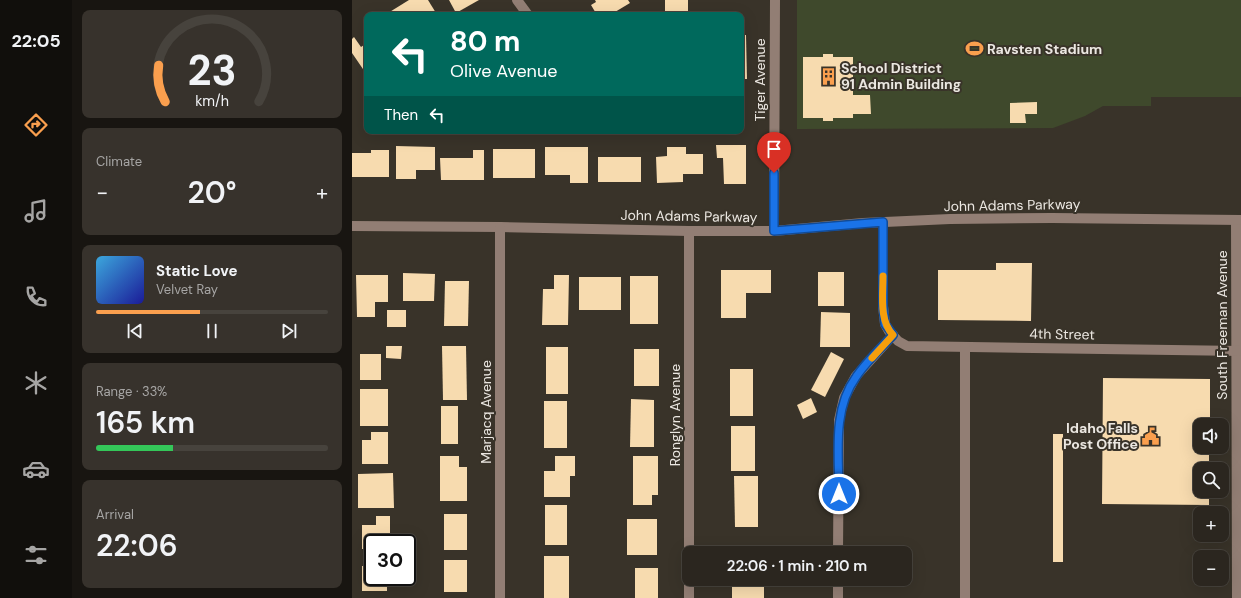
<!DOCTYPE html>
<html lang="en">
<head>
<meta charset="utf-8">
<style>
	body { margin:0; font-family:"DM Sans",sans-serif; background:#37322c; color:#f1f3f6; height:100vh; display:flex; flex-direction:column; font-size:15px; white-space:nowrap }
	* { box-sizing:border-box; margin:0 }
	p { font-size:13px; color:#a6a5a4 }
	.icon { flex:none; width:22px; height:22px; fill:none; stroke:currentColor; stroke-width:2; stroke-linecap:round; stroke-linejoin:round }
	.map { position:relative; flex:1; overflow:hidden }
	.panel { display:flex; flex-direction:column; gap:10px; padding:10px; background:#181511; width:280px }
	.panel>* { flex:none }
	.guide { position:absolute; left:12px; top:12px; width:380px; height:122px; border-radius:8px; box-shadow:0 4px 16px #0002,0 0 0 1px #47433d; background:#00695c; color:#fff; overflow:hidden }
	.fabs { position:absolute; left:841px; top:418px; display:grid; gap:8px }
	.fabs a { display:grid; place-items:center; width:36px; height:36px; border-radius:8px; background:#2b261f; box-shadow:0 4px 16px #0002,0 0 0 1px #47433d; font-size:20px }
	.speed { position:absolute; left:12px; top:534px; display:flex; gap:8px; font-size:20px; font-weight:700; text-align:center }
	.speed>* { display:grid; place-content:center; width:52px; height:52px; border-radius:50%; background:#2b261f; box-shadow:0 4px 16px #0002,0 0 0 1px #47433d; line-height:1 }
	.speed .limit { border:2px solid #111; border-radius:6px; background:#fff; color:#111 }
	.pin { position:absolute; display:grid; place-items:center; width:34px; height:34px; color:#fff; margin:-41px -17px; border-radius:50% 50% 50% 0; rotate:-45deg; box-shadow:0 0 4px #0007 }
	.pin .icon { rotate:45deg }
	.me { position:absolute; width:44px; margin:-22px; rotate:0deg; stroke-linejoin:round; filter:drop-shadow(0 0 3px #0008) }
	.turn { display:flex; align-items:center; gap:14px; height:84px; padding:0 20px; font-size:18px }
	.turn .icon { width:52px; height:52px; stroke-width:2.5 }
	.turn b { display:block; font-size:28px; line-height:34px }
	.then { display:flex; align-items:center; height:38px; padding:0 20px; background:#0003; gap:8px; font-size:15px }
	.big { font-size:30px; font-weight:600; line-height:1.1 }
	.panel .widget { flex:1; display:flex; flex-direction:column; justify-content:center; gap:6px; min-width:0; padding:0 14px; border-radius:8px; background:#37322c }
	.panel .dial { align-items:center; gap:0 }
	.dial svg { height:104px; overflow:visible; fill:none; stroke:#47433d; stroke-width:7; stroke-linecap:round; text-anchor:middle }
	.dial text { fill:#f1f3f6; stroke:none }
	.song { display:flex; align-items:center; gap:12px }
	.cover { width:48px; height:48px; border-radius:6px; background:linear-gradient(135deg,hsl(200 70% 55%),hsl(240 70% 35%)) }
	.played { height:4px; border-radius:2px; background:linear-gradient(90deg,#fa9f4e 45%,#47433d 45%) }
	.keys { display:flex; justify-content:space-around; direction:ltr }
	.heat { display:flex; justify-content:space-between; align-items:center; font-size:22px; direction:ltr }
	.charge { height:6px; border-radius:3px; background:linear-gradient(90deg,#34c759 33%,#47433d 0) }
	.trip { position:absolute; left:330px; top:546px; width:230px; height:40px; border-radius:8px; background:#2b261f; box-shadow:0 4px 16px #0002,0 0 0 1px #47433d; font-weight:600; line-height:40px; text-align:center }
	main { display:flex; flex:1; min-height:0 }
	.tab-bar { display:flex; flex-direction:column; width:72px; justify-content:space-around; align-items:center; background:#110f0c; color:#a6a5a4 }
	.tab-bar .icon { width:28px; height:28px }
	.tab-bar .current { color:#fa9f4e }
	.tab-bar b { font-size:18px; color:#f1f3f6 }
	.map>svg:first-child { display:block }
	.green { fill:#3f492c }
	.building { fill:#f7dbaf }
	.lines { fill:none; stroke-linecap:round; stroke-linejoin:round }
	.minor { stroke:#927e74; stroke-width:10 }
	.route-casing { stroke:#114b97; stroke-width:10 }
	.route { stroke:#1a73e8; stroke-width:7 }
	.slow { stroke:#f59e0b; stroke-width:7 }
	.labels { text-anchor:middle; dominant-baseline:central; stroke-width:4; stroke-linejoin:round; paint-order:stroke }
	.poi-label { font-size:14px; font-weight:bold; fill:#ebe7e1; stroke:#393329; text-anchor:start }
	.street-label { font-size:14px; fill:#ebe7e1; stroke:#393329 }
</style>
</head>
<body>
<main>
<nav class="tab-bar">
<b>22:05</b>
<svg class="icon current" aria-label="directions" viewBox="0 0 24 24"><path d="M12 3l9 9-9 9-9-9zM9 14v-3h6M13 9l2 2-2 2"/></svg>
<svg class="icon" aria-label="music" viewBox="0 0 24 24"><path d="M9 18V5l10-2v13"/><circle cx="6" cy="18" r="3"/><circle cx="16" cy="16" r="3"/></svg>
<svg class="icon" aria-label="phone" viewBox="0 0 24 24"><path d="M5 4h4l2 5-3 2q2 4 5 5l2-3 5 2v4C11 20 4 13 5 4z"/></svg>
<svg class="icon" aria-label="climate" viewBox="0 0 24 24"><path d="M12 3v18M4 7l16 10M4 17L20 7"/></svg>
<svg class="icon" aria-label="car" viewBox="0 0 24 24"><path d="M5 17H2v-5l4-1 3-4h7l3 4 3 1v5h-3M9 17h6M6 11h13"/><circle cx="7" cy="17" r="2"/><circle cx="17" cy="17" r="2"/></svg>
<svg class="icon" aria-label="filters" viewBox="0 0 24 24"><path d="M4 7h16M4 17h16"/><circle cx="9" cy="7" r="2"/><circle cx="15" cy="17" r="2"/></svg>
</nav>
<section class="panel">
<div class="widget dial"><svg viewBox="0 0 100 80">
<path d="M14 69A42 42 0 1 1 86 69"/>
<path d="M14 69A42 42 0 0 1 9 41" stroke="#fa9f4e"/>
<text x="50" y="56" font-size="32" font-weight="700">23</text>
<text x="50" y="72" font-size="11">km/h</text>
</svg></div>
<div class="widget"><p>Climate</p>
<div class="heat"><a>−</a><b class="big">20°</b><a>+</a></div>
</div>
<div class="widget">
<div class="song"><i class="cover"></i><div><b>Static Love</b><p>Velvet Ray</p></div></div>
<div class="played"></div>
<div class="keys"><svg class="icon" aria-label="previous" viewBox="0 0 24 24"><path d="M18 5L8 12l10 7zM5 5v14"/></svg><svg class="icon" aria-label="pause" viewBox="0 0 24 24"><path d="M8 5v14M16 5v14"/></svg><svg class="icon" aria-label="next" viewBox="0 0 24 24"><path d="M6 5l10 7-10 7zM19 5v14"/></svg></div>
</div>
<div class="widget"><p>Range · 33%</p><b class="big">165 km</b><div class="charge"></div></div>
<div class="widget"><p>Arrival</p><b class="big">22:06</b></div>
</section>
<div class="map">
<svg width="889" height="598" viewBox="0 0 889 598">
	<rect width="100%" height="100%" fill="#393329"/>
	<!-- green -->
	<path class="green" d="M445 0H889V97H799V106H751L733 116 701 128 445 129Z"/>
	<!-- building -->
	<g class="building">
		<path d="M57 0H76L84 13 81 15H37L36 13Z"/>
		<path d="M97 0H127L104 13Z"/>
		<path d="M243 0H276L278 3 258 15H245L239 5 244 2Z"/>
		<rect x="313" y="0" width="23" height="15"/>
		<path d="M389 35H394L395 79H389Z"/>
		<path d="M2 37 9 47 15 43V70L13 72 0 53V39Z"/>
		<path d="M471 54H481V57H501V95H518L519 114H501V118H481V121H471V118H451V57H471Z"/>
		<path d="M685 102V114H673L674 123H658V103Z"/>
		<path d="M364 145H394V184H372L371 158H365Z"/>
		<path d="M44 146 83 147V170H64V179H44Z"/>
		<path d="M193 147H236V183H218V175H193Z"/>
		<path d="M315 147H334V154H351V174H331V182L305 183 304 157 315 156Z"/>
		<rect x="141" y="149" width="42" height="29"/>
		<path d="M19 150H37V177H0V153H19Z"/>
		<path d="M121 150H132V180H89L88 158H121Z"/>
		<rect x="246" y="157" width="43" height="25"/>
		<path d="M644 263H680L679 321 586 320V270H644Z"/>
		<path d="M369 270H419V293H394V318H369Z"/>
		<rect x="466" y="272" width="26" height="34"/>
		<path d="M51 273 83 274 82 301H51Z"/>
		<path d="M4 275H36V302H23V317H5Z"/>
		<path d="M202 275H217L216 325H190L191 289H202Z"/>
		<rect x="278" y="276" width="28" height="48"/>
		<rect x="227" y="277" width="42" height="33"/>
		<path d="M93 281H117L116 326H92Z"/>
		<rect x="35" y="310" width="19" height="17"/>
		<path d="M469 312 498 313V347H468Z"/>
		<path d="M34 346H50L49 359 34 358Z"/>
		<path d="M90 346H114L115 400H91Z"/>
		<rect x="194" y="347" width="22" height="47"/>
		<rect x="282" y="349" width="25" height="37"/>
		<path d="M479 352 492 359 473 397 459 390Z"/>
		<rect x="8" y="354" width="21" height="26"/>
		<rect x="378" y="369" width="23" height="47"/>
		<path d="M751 378 858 379V425H848V447H857V469H848V491H857V505L750 504Z"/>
		<rect x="8" y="389" width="28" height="37"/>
		<path d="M459 398 465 412 451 419 445 405Z"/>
		<path d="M279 399 302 400V447H278Z"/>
		<rect x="192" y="401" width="23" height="47"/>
		<rect x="89" y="406" width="17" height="38"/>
		<rect x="379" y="426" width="24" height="45"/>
		<path d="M19 432H36V464H10V440H19Z"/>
		<rect x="701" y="434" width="10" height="128"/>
		<path d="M88 456H107V467H115V501H88Z"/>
		<path d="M203 456H223V476H218V497H192V471H203Z"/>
		<path d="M281 456H306V495H300V505H281Z"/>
		<path d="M41 473 42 508H6V474Z"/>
		<path d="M382 476H406V527H383Z"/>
		<rect x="193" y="505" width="22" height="40"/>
		<rect x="92" y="514" width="23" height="36"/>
		<path d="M24 516H38V543H21V549H10V525H24Z"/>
		<rect x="275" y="519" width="30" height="36"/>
		<rect x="192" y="556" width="25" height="42"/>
		<rect x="92" y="560" width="23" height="32"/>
		<path d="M10 566H21V577H35V591H10Z"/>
		<rect x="283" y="568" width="23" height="30"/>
		<rect x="380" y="579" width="32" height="19"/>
	</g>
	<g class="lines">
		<!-- minor -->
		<g class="minor">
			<path d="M165 0 176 15"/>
			<path d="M884 220 885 598"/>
			<path d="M531 222V306L533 324 537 331 546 341 555 346 889 351"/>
			<path d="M0 226 148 227 337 231H422L511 223 598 219 700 218 889 220"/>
			<path d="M337 231V598"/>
			<path d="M422 231 423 0"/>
			<path d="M613 347V598"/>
			<path d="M486 553 487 420 492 398 504 376 541 335"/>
			<path d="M148 598V227"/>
			<path d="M486 598V579"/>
		</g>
	</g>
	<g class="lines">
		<defs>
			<path id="route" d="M422 173V231L531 222V306L533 324 541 335C529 348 513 363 504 377 480 410 487 455 487 494"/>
		</defs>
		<!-- route casing -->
		<use href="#route" class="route-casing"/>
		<!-- route -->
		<use href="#route" class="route"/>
		<!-- slow -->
		<path class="slow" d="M520 358 541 335C527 320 531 296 531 276"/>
	</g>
	<!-- icons -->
	<defs>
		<symbol id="stadium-bare" viewBox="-9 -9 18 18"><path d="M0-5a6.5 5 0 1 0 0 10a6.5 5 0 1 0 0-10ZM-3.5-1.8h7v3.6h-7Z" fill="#fa9f4e" stroke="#393329" stroke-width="2.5" paint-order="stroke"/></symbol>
		<symbol id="building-bare" viewBox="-9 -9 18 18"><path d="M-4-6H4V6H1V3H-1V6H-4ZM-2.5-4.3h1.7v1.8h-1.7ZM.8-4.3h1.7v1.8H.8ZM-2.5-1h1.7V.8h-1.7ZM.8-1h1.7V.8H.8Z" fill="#fa9f4e" stroke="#393329" stroke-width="2.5" paint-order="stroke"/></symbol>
		<symbol id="civic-bare" viewBox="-9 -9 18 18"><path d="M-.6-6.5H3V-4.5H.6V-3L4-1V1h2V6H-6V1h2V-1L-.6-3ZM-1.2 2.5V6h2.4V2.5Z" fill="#fa9f4e" stroke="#393329" stroke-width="2.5" paint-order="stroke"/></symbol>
	</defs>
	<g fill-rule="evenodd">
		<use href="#stadium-bare" x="610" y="36" width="25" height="25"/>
		<use href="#building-bare" x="464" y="64" width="25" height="25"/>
		<use href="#civic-bare" x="786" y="424" width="25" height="25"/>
	</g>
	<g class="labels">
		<!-- poi labels -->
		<g class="poi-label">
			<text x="635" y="49">Ravsten Stadium</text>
			<text x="489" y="68">School District<tspan x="489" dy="16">91 Admin Building</tspan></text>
			<text x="786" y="428" text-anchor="end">Idaho Falls<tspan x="786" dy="16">Post Office</tspan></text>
		</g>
		<!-- street labels -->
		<g class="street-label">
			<text transform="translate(408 80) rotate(-90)">Tiger Avenue</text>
			<text transform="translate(660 205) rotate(-1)">John Adams Parkway</text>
			<text transform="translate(337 216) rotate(1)">John Adams Parkway</text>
			<text transform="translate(870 325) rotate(-90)">South Freeman Avenue</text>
			<text transform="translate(710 334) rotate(1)">4th Street</text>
			<text transform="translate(134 412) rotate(-90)">Marjacq Avenue</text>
			<text transform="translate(323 415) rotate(-90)">Ronglyn Avenue</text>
		</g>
	</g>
</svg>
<div class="fabs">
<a><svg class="icon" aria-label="sound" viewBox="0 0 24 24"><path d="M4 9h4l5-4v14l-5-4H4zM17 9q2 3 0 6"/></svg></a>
<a><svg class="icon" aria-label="search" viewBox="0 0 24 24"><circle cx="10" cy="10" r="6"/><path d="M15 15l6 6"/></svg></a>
<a>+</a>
<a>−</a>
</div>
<div class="speed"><div class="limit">30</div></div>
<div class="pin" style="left:422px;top:173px;background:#d93025"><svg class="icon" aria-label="arrive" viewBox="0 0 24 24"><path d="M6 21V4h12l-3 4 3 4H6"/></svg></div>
<svg class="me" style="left:487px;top:494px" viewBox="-20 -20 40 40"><circle r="17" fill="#1a73e8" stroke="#fff" stroke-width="3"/><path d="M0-11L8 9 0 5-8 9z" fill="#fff"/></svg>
<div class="trip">22:06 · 1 min · 210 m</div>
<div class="guide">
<div class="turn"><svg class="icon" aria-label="left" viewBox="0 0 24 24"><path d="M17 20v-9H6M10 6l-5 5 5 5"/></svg><div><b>80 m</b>Olive Avenue</div></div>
<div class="then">Then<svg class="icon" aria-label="left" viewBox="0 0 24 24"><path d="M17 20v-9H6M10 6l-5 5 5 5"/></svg></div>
</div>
</div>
</main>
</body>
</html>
